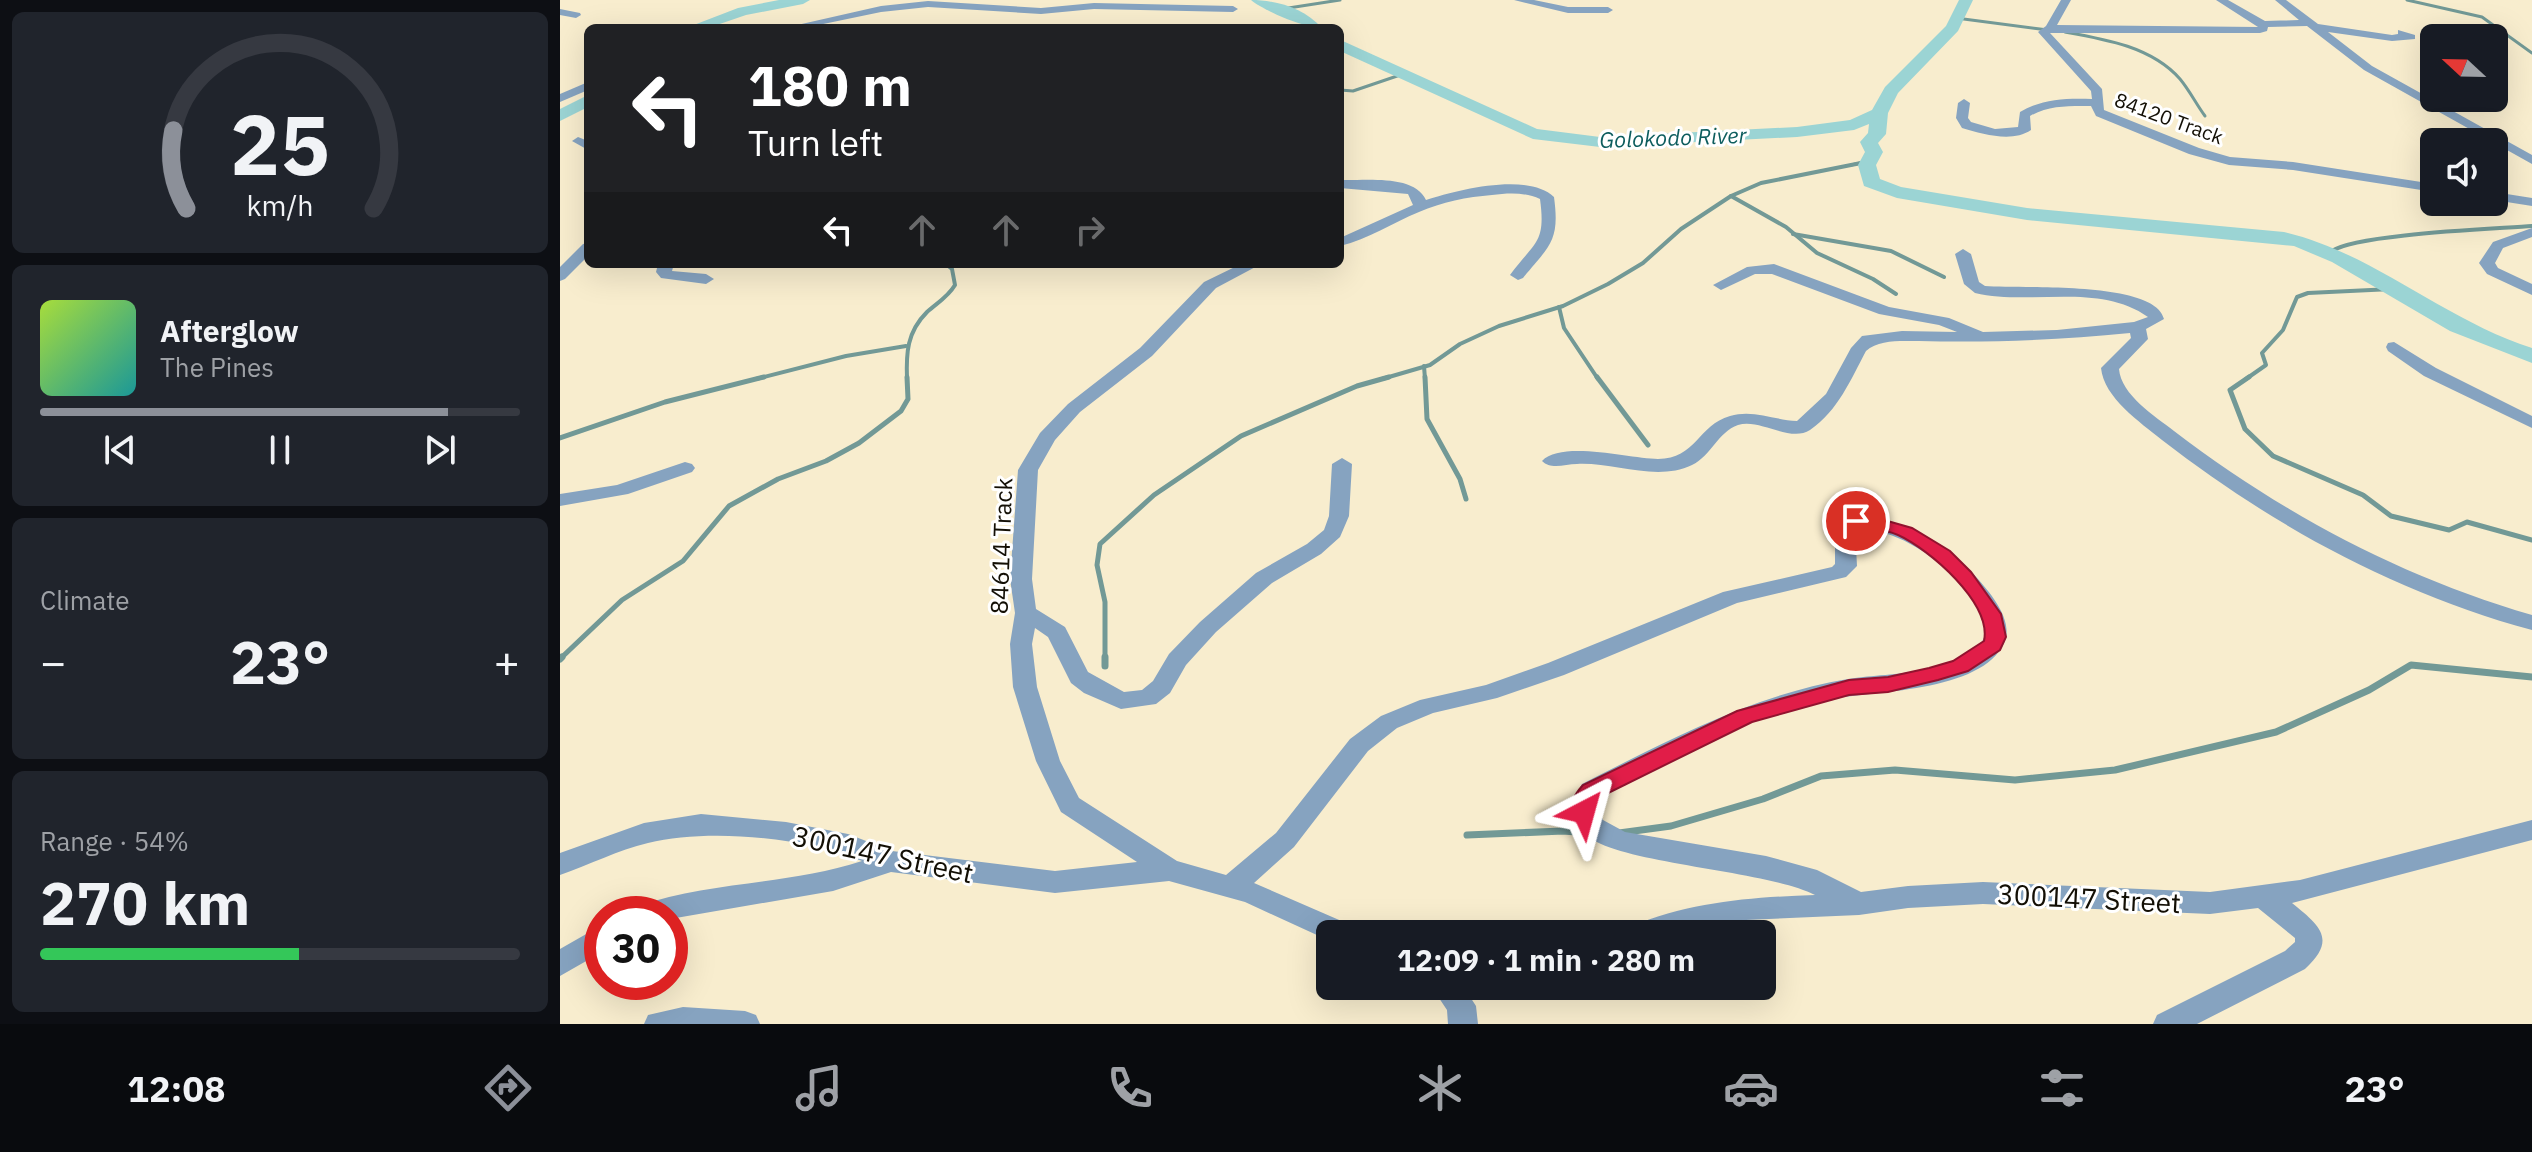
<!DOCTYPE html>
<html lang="en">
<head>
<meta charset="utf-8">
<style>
	body { margin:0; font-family:"IBM Plex Sans",sans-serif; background:#20242c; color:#f1f3f6; height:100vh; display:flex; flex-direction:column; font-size:30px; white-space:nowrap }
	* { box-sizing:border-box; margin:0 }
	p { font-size:26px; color:#9ea1a6 }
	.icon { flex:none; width:44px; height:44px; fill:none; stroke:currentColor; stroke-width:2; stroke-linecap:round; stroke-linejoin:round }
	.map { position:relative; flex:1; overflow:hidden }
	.panel { display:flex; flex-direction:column; gap:12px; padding:12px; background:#0d0f14; width:560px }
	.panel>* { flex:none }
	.hud { position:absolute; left:24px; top:24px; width:760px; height:244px; border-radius:12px; box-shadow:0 8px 32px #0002; background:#202124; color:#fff; overflow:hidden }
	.needle { width:52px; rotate:292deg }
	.buttons { position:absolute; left:1860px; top:24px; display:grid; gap:16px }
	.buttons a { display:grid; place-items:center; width:88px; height:88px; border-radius:12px; background:#171b24; box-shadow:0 8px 32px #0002; font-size:40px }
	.speed { position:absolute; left:24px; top:896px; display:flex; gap:16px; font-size:40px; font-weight:700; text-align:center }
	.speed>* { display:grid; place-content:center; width:104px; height:104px; border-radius:50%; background:#171b24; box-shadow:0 8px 32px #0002; line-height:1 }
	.speed .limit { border:12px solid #d22; background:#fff; color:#111 }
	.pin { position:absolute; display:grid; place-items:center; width:68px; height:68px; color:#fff; margin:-34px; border:4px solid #fff; border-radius:50%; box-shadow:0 2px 8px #0007 }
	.me { position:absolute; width:88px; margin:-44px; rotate:39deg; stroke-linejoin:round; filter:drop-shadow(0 0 6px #0008) }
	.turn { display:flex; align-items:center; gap:28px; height:168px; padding:0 32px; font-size:36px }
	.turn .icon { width:104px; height:104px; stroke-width:2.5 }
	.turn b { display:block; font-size:56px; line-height:68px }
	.lanes { display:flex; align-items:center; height:76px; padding:0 32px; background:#0003; justify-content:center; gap:40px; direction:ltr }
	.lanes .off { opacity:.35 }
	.big { font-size:60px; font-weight:700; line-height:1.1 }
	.panel .tile { flex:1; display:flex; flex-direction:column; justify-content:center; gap:12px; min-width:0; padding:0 28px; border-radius:12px; background:#20242c }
	.panel .dial { align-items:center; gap:0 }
	.dial svg { height:208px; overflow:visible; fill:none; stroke:#363941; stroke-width:7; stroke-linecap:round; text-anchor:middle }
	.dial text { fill:#f1f3f6; stroke:none }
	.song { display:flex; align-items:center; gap:24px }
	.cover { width:96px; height:96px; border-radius:12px; background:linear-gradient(135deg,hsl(80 70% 55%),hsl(180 70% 35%)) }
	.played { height:8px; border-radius:4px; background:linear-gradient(90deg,#8c9099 85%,#363941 85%) }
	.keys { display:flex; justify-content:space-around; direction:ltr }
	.heat { display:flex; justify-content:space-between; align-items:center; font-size:44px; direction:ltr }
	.charge { height:12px; border-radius:6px; background:linear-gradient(90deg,#34c759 54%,#363941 0) }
	.trip { position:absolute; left:756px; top:920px; width:460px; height:80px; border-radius:12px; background:#171b24; box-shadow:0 8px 32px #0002; font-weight:700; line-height:80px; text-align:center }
	.tab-bar { display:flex; height:128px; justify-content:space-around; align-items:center; background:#090b0e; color:#9ea1a6 }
	.tab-bar .icon { width:56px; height:56px }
	.tab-bar .active { color:#8c9099 }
	.tab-bar b { font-size:36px; color:#f1f3f6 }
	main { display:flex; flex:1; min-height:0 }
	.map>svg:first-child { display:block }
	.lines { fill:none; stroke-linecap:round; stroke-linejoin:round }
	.stream-far3 { stroke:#729996; stroke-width:3 }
	.stream-far2 { stroke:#729996; stroke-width:4 }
	.stream-far1 { stroke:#729996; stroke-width:5 }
	.stream { stroke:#729996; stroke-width:7 }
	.river { fill:#9bd4d4; fill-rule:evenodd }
	.minor { fill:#86a3c0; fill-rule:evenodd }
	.route { fill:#e11d48; stroke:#92132f; stroke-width:2 }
	.labels { text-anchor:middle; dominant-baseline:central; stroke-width:6; stroke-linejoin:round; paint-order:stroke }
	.far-street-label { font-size:20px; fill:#130f05; stroke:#fff }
	.far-water-label { font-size:22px; font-style:italic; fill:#0d5d5e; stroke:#fff }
	.street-label { font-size:24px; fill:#130f05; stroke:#fff }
	.near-street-label { font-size:28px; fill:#130f05; stroke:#fff }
</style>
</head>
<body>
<main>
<section class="panel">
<div class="tile dial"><svg viewBox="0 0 100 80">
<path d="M14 69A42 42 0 1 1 86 69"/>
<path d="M14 69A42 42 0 0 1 9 39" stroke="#8c9099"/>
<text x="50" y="56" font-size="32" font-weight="700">25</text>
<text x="50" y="72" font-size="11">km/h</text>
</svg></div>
<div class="tile">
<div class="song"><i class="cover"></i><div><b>Afterglow</b><p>The Pines</p></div></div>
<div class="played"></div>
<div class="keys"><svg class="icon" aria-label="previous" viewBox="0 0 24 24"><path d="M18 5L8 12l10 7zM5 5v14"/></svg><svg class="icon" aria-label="pause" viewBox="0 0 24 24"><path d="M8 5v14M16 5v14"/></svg><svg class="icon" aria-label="next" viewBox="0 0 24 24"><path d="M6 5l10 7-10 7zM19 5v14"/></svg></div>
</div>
<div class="tile"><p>Climate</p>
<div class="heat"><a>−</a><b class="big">23°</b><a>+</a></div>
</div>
<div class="tile"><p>Range · 54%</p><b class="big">270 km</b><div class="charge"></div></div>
</section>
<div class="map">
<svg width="1972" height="1024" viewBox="0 0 1972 1024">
	<rect width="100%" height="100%" fill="#f8edce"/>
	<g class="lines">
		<!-- stream-far3 -->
		<g class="stream-far3">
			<path d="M1847 0 1922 17 1972 53"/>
			<path d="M722 9 780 0"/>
			<path d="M1396 18 1488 30"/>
			<path d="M1505 32C1545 39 1592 47 1620 79 1630 91 1636 104 1645 116"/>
			<path d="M780 90 793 91 843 74"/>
			<path d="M1291 165 1309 161"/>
		</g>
		<!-- stream-far2 -->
		<g class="stream-far2">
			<path d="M1171 196 1226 227 1257 253 1313 279 1336 294"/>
			<path d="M1233 234 1331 251 1384 277"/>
			<path d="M1772 251C1796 234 1934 229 1972 226"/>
			<path d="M999 307 1004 328 1038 379"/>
			<path d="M864 366 865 379"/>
			<path d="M196 379 286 356 346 346"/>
			<path d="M347 379C346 353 347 332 367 312 377 303 388 297 395 285L392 269 386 264"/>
			<path d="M822 379 870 365 900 344 939 326 1003 306 1048 284 1083 263 1121 229 1171 196 1201 183 1301 163"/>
			<path d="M1686 379 1706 365 1702 353 1723 330 1737 297 1748 293 1832 289"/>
		</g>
		<!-- stream-far1 -->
		<g class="stream-far1">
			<path d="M865 377 867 419 900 479 906 499"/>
			<path d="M1037 377 1088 445"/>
			<path d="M1689 377 1670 390 1685 429 1713 456 1803 495 1831 516 1889 530 1907 522 1972 540"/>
			<path d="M0 438 105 402 204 377"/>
			<path d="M0 659 62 600 123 561 169 506 218 479 266 461 299 443 341 411 348 399 347 377"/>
			<path d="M545 659V602L537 565 540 544 594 495 681 436 797 386 829 377"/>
		</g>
		<!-- stream -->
		<g class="stream">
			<path d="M545 657V666"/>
			<path d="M0 659 2 657"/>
			<path d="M1059 833 1111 826 1203 799 1261 776 1335 770 1455 780 1555 770 1716 732 1809 690 1851 665 1972 677"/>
			<path d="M907 835 1003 831 1029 833"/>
		</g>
		<!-- river -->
		<g class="river">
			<path d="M219 0H250L243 4 186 15 148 28H126L178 8Z"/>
			<path d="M691 0C716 0 744 8 762 28 745 28 704 11 691 0Z"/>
			<path d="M1399 0H1413L1398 31 1338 93 1328 113 1326 134 1318 143 1323 152 1316 165 1320 179 1341 187 1467 208 1724 232C1814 253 1884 320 1972 348V363L1890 331 1772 262 1734 246 1467 220 1337 198 1304 186 1298 165 1305 152 1300 142 1308 133 1309 124 1294 130 1237 137 1040 147 973 139 780 51V40L785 42 977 129 1040 137 1237 127 1290 120 1312 110 1325 87 1386 26Z"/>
			<path d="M28 95V107L0 121V109Z"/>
		</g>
		<!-- minor -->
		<g class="minor">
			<path d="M954 0H974L1008 7H1048L1053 10 1048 13H1008Z"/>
			<path d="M1501 0H1511L1497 25 1698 27 1656 0H1668L1705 21 1739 20 1715 0H1726L1758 24 1832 35 1838 34V30L1855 35V39L1832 41 1768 32 1812 66 1972 155V164L1804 70 1747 26 1708 27 1707 31 1700 33H1490L1542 89 1544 110 1639 148 1670 157 1733 162 1874 184V192L1733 170 1669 165 1629 154 1536 116 1531 106C1510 106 1489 105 1470 116L1471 130C1452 143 1423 134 1402 128L1396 118 1398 103 1404 99 1410 103 1408 118 1411 122 1435 129 1458 127 1460 112C1482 99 1506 98 1532 99L1531 91 1478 32 1486 26Z"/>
			<path d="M368 1 481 8 534 3 673 6 678 9 673 12 534 9 481 14 368 7 321 12 244 28H224L321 6Z"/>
			<path d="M0 9 20 13 21 15 16 18 0 15Z"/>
			<path d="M28 82V90L0 102V94Z"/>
			<path d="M18 137 28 141V150L12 141Z"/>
			<path d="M780 180C805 181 854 174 866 200 898 190 967 172 994 197 1000 241 990 245 963 278L958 280 950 275C975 241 986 244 980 199 965 192 948 193 932 195 907 197 882 202 859 212 832 223 809 239 780 246V238L853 205 848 194 780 188Z"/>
			<path d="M1934 192 1972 198V206L1934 200Z"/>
			<path d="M1972 228V237L1943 248 1935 263 1938 268 1972 284V295L1927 274 1919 263 1933 242Z"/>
			<path d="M28 243V256L5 279 0 281V267L23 244Z"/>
			<path d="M1403 249 1411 254 1419 282 1425 286C1459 289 1595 280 1604 319L1586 329 1588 339 1559 369C1561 395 1595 416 1614 431 1723 514 1841 577 1972 615V630C1836 593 1713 526 1602 440 1580 422 1544 398 1541 368L1571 338 1570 333C1499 340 1431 343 1359 341 1342 341 1319 339 1306 351 1291 379 1278 411 1250 430 1230 443 1200 418 1178 425 1158 432 1151 456 1132 465 1097 482 1053 462 1017 464 1005 464 991 470 982 461 1002 440 1071 459 1098 459 1136 459 1138 425 1170 416 1193 409 1214 420 1237 421L1266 394 1291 348 1302 336 1342 331 1397 332 1379 325 1319 314 1212 274H1195L1161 290 1153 285 1187 267 1214 264 1329 307 1389 318 1423 332 1497 330 1574 322 1588 317C1539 282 1470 306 1415 293L1404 284 1395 254Z"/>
			<path d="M98 264H114L112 271 146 274 154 279 146 284 101 278 96 272Z"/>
			<path d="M681 264H701L656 288 592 356 520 412 495 440 478 470 472 579 476 609 505 627 528 672 564 692 582 690 593 681 609 654 640 622 696 573 747 544 764 530 769 516 772 464 782 458 792 464 789 516 780 537 761 554 712 583 656 632 626 665 610 693 596 704 561 709 524 693 511 683 488 637 475 628 472 644 477 687 500 761 519 798 617 861 666 875 716 833 790 739 821 716 860 700 926 685 988 663 1163 592 1272 567 1275 564V521L1285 515C1338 518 1382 537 1417 578 1432 595 1457 624 1442 647 1413 695 1305 690 1255 702 1179 720 1109 762 1040 798L1036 806 1043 820 1065 832 1206 856 1257 870 1301 892 1348 886 1423 882 1650 892 1740 880 1972 820V840L1732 903C1759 925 1778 939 1745 969L1637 1024H1593L1597 1015 1725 951 1735 942V938L1698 908 1650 914 1423 904 1348 908 1299 915 1186 920 1115 934H1068L1072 926C1130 902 1192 897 1255 895 1204 869 1052 864 1024 833 1018 827 1014 814 1010 806L1022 784C1107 741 1192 695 1288 679 1325 673 1396 675 1421 643 1436 624 1408 594 1396 580 1369 551 1335 530 1295 528L1297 566 1286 577 1177 603 1004 675 937 698 873 713 837 728 808 751 734 847 694 883 793 926 797 934H770V941L685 902 609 881 495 893 331 872 273 891 110 919V914H74L78 906C151 881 229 885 302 861 243 837 149 828 88 843 58 850 29 865 0 875V853L84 823 141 814 226 822 288 834 332 851 495 871 577 862 501 812 476 761 453 687 450 644 455 613 450 579 458 470 480 433 508 404 580 348 644 282Z"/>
			<path d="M1834 342 1876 368 1972 416V428L1864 376 1828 351 1826 347 1828 343Z"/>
			<path d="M125 462 132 464 135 468 132 472 68 494 0 506V494L57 485Z"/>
			<path d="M42 925V952L0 976V949Z"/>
			<path d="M871 986H903L916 1006 918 1024H888L887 1010Z"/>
			<path d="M123 1007 185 1011 196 1015 200 1024H84L88 1015Z"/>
		</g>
	</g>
	<!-- route -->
	<path class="route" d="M1296 516H1310L1352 528 1390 551 1411 572 1441 614 1446 637 1440 650 1408 671 1378 680 1328 692 1289 695 1192 722 1040 797 1032 818 1024 821 1015 818C1008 805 1014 795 1023 785L1177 711 1289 680 1328 677 1369 668 1393 661 1424 641C1432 603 1369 549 1338 535 1322 528 1306 529 1289 525L1287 521Z"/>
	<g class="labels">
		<!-- far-street labels -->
		<g class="far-street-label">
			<text transform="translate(1609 118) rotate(20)">84120 Track</text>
		</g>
		<!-- far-water labels -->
		<g class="far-water-label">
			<text transform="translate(1113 137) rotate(-2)">Golokodo River</text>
		</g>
		<!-- street labels -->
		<g class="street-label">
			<text transform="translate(441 546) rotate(-88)">84614 Track</text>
		</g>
		<!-- near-street labels -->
		<g class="near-street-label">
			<text transform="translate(323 854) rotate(12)">300147 Street</text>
			<text transform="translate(1529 898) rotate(3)">300147 Street</text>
		</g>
	</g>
</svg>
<div class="buttons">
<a><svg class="needle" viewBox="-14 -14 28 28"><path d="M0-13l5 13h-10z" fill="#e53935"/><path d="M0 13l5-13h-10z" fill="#9ea1a6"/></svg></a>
<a><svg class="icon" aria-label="sound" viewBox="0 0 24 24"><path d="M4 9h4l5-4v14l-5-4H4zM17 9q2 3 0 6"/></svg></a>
</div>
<div class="speed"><div class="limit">30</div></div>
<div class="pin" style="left:1296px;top:521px;background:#d93025"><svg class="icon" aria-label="arrive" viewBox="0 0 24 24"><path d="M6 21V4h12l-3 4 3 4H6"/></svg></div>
<svg class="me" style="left:1024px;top:812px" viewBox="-20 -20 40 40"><path d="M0-17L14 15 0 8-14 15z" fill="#e11d48" stroke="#fff" stroke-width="4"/></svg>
<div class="trip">12:09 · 1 min · 280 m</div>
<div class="hud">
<div class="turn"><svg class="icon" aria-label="left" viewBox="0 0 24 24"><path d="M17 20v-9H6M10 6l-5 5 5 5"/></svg><div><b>180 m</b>Turn left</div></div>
<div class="lanes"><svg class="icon" aria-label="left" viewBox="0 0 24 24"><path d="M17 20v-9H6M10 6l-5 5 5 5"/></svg><svg class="icon off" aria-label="ahead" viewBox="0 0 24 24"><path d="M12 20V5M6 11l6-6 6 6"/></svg><svg class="icon off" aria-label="ahead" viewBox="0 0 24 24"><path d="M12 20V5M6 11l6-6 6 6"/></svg><svg class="icon off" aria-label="right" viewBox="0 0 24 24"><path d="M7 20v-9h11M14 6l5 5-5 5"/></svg></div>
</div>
</div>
</main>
<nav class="tab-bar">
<b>12:08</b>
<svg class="icon active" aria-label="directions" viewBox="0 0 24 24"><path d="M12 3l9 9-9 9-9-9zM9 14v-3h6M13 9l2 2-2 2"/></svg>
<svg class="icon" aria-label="music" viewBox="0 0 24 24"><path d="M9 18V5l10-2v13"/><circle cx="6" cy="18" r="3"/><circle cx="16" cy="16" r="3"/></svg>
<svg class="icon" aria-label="phone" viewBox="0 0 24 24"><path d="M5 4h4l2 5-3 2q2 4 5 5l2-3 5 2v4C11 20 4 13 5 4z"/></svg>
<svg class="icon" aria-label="climate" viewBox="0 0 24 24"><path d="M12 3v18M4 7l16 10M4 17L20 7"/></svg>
<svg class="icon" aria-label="car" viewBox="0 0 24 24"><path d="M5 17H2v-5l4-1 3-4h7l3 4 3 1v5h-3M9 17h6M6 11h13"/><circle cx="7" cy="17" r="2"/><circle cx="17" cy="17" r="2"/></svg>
<svg class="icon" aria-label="filters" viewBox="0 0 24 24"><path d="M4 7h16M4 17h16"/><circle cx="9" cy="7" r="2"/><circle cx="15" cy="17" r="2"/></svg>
<b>23°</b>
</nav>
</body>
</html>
